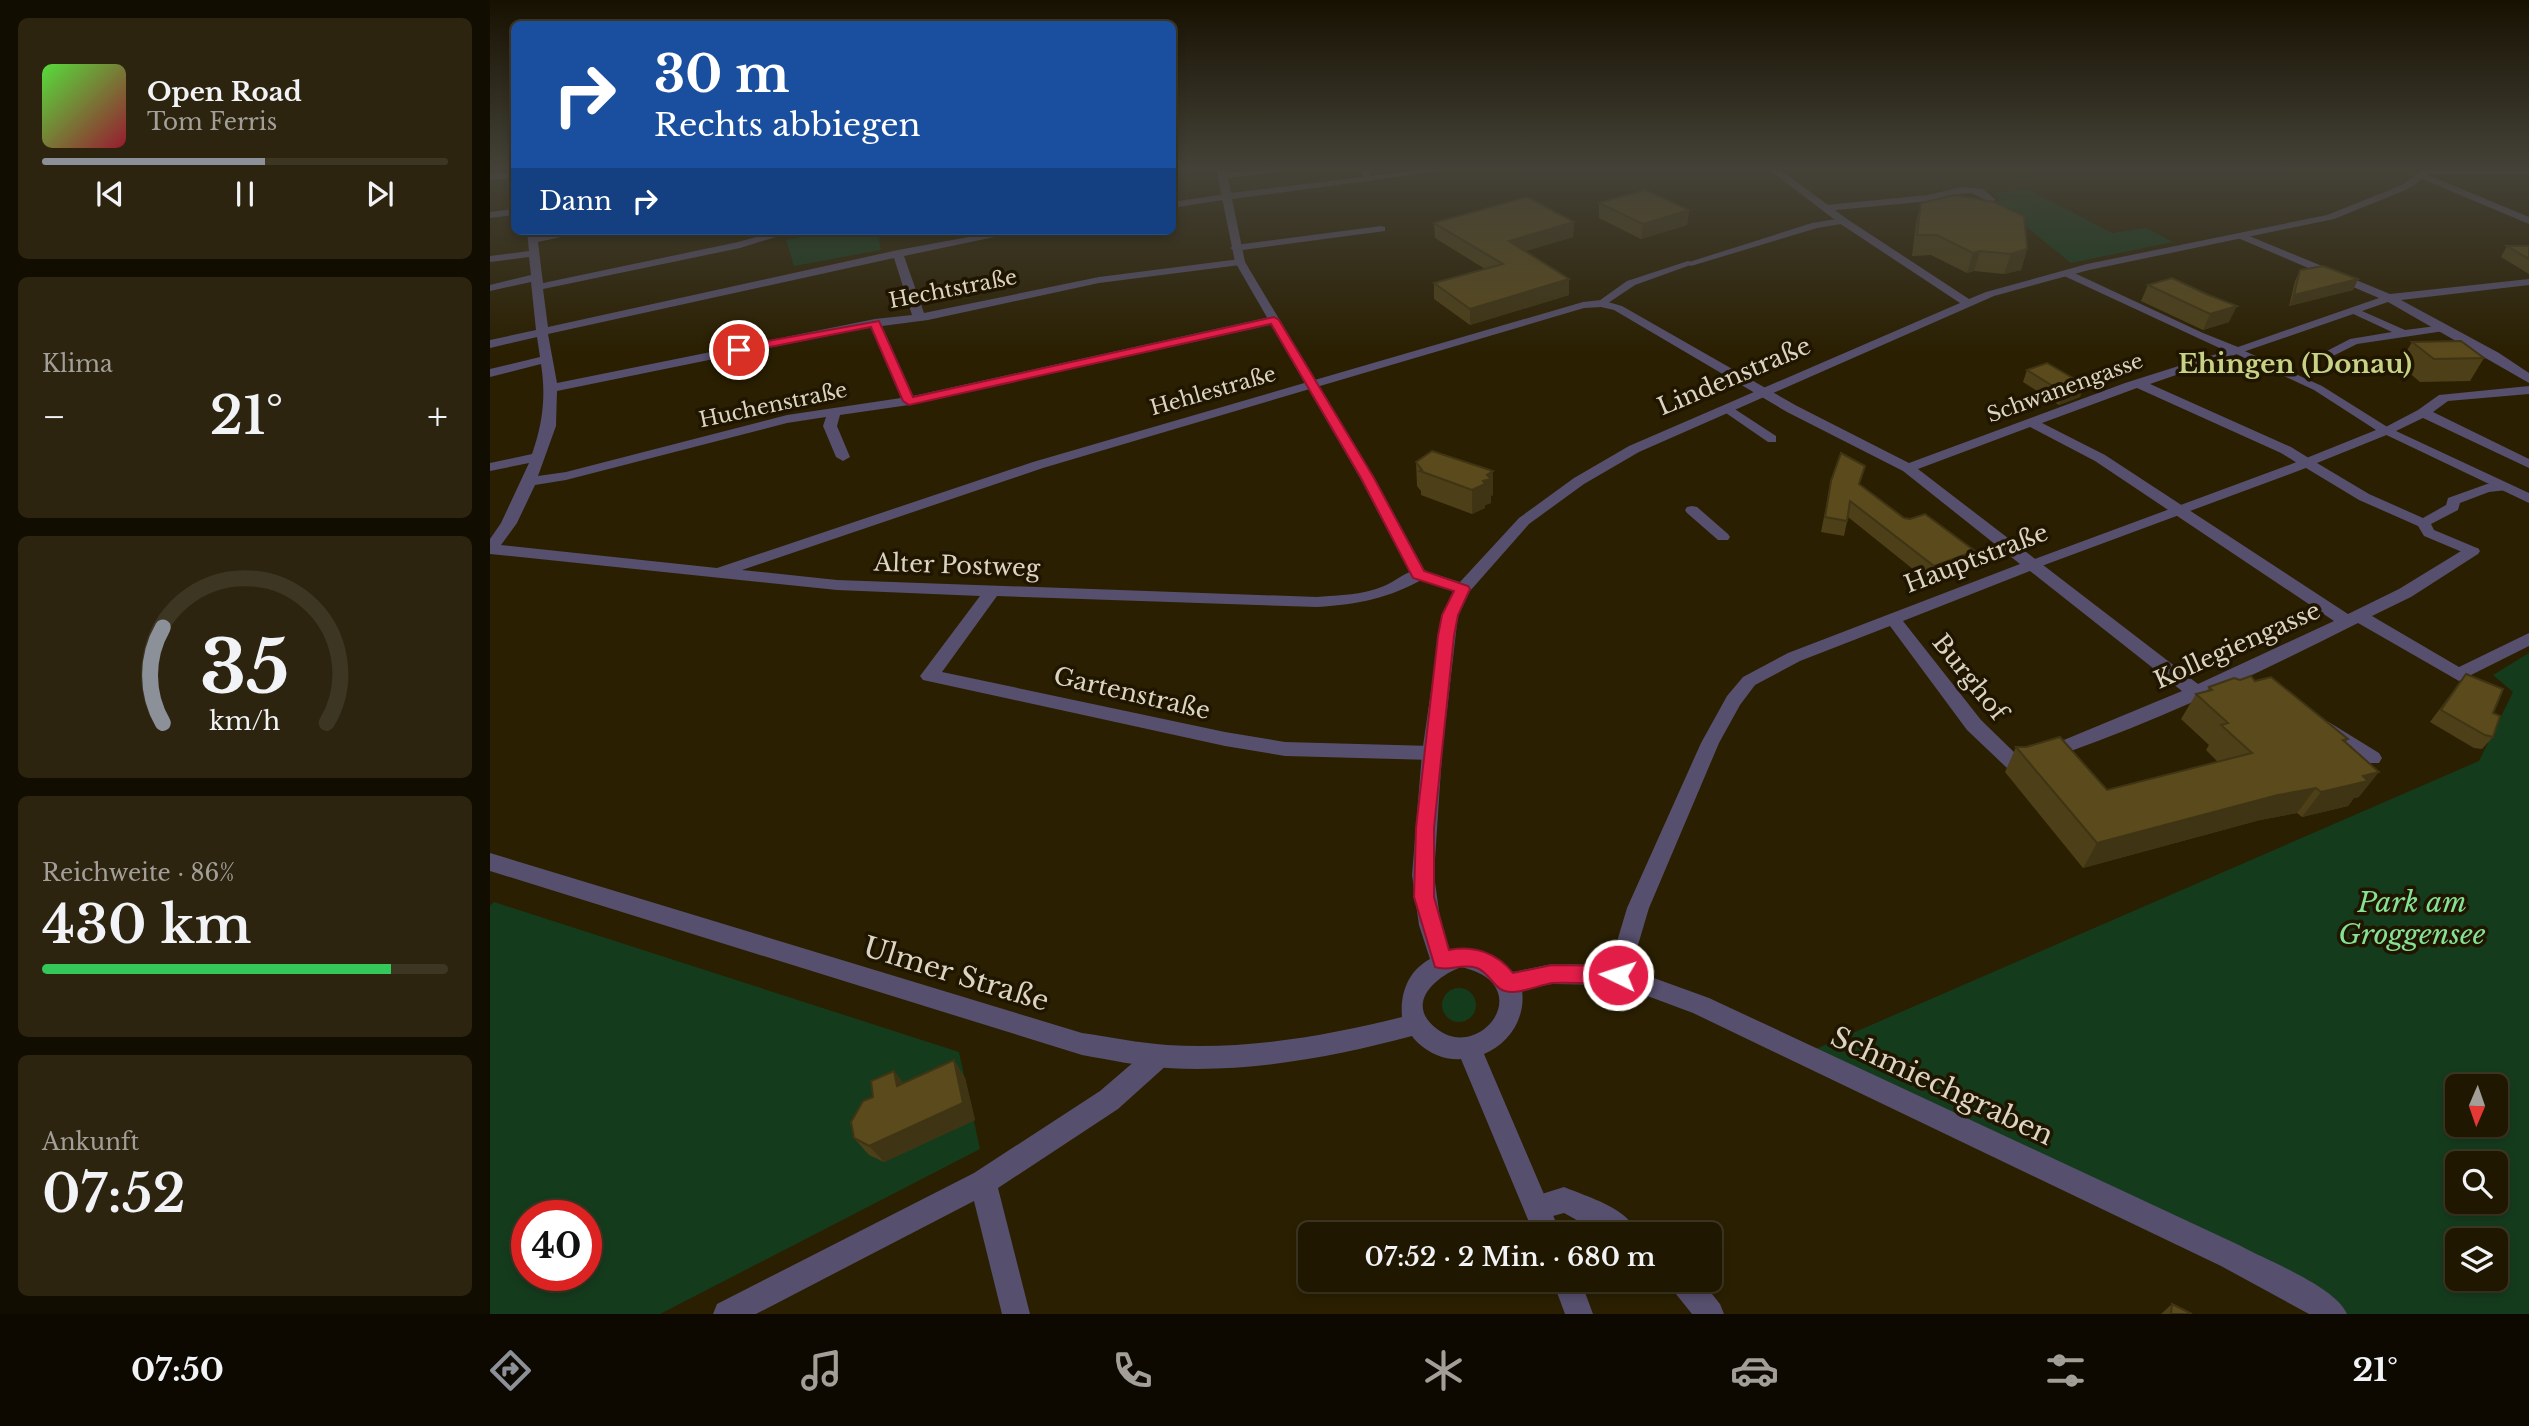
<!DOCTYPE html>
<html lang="de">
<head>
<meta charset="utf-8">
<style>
	body { margin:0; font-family:"Libre Baskerville",serif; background:#2d2410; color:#f1f3f6; height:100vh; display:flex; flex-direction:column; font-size:26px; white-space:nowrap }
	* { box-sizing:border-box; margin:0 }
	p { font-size:23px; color:#a29f99 }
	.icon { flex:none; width:38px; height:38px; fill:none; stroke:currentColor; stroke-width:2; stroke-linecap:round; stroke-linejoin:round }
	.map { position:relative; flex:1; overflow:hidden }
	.side { display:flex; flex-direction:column; gap:18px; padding:18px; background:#120d01; width:490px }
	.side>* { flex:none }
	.banner { position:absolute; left:21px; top:21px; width:665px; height:214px; border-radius:10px; box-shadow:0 4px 10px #0003,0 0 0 2px #3d3623; background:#1a4fa0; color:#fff; overflow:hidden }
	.needle { width:46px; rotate:182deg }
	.fabs { position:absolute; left:1955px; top:1074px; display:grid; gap:14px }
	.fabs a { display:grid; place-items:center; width:63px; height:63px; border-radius:10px; background:#201701; box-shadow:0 4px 10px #0003,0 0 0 2px #3d3623; font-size:35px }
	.speed { position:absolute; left:21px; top:1200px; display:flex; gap:14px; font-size:35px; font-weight:700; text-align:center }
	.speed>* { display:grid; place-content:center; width:91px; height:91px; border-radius:50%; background:#201701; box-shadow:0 4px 10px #0003,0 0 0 2px #3d3623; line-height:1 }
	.speed .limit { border:10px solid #d22; background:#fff; color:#111 }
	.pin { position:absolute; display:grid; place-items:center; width:60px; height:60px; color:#fff; margin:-30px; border:4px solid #fff; border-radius:50%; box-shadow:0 2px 7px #0007 }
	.me { position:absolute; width:77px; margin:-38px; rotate:274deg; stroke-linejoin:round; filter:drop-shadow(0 0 5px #0008) }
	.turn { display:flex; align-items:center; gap:24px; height:147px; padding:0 28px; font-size:32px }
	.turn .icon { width:91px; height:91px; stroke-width:2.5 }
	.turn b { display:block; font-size:49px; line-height:60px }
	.then { display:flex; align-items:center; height:66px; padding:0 28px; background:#0003; gap:14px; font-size:26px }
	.big { font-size:52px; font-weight:600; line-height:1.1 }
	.side .widget { flex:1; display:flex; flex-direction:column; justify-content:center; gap:10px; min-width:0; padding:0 24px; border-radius:10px; background:#2d2410 }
	.side .dial { align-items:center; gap:0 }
	.dial svg { height:182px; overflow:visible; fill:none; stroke:#3d3623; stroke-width:7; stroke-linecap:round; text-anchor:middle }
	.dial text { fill:#f1f3f6; stroke:none }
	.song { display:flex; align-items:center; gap:21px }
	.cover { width:84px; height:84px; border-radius:10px; background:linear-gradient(135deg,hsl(110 70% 55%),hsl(350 70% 35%)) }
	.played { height:7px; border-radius:4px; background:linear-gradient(90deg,#8c9099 55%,#3d3623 55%) }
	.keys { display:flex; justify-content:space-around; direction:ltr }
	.heat { display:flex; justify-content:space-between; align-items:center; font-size:38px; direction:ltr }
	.charge { height:10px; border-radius:5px; background:linear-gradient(90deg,#34c759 86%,#3d3623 0) }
	.trip { position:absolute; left:808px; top:1222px; width:424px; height:70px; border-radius:10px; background:#201701; box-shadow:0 4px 10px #0003,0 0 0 2px #3d3623; font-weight:600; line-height:70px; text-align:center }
	.dock { display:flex; height:112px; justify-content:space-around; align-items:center; background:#0d0900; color:#a29f99 }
	.dock .icon { width:49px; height:49px }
	.dock .current { color:#8c9099 }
	.dock b { font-size:32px; color:#f1f3f6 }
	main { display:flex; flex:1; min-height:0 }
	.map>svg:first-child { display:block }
	.green { fill:#153b1d; fill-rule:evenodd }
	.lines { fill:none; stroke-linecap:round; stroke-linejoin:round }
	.pedestrian { fill:#564f6d; fill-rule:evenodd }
	.minor { fill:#564f6d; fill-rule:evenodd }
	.tertiary { fill:#564f6d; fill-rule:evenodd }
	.wall { fill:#4d4018 }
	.shaded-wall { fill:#3f3414 }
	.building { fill:#5a4a1c; stroke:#3f3414; stroke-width:2 }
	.route { fill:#e11d48; stroke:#92132f; stroke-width:2 }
	.labels { text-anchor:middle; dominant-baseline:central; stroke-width:7; stroke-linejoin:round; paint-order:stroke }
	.far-street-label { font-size:21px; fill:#dbd4c3; stroke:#201600 }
	.street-label { font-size:24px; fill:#dbd4c3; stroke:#201600 }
	.far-district-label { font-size:26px; font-weight:bold; fill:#c6d286; stroke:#201600 }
	.near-park-label { font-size:28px; font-style:italic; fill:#84e294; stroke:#201600 }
	.near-street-label { font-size:28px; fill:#dbd4c3; stroke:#201600 }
</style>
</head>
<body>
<main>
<section class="side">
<div class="widget">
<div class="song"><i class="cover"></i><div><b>Open Road</b><p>Tom Ferris</p></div></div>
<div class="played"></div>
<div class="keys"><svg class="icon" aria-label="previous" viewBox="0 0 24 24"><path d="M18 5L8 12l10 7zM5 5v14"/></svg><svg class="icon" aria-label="pause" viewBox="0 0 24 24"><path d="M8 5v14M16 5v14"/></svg><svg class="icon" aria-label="next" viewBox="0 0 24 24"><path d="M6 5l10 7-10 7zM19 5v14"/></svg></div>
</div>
<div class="widget"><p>Klima</p>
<div class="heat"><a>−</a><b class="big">21°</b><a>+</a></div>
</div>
<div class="widget dial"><svg viewBox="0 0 100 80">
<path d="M14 69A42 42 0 1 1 86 69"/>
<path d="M14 69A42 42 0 0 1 14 27" stroke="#8c9099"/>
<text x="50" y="56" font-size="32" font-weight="700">35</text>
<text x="50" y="72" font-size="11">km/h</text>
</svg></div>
<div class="widget"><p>Reichweite · 86%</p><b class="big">430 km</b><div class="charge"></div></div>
<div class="widget"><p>Ankunft</p><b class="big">07:52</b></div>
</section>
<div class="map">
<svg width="2039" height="1314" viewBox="0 0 2039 1314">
	<rect width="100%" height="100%" fill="#2a1f01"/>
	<!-- green -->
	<g class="green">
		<path d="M1538 189 1622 233 1656 228 1683 242 1581 263 1507 203 1508 199 1503 193Z"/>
		<path d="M346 231H387L391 250 304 266 296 240Z"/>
		<path d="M2039 653V1314H1843L1312 1055 1989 761 2023 692 2003 675ZM1967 1087H2006V1125H1967ZM1967 1164H2006V1202H1967ZM1967 1241H2006V1279H1967Z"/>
		<path d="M4 902 469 1052 490 1149 170 1314H0V906ZM37 1216H96V1276H37Z"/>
		<circle cx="969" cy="1005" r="17"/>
	</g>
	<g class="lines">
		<!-- pedestrian -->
		<g class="pedestrian">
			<path d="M1198 261 1206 263 1145 285 1115 305 1106 303 1137 281Z"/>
			<path d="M1863 307 1915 330 1954 325 1959 328 1954 331 1867 344 1839 358H1831V354L1860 339 1902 332 1859 312 1858 310Z"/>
			<path d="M1748 348 1832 386 1899 428V434L1827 463 1879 494 1933 518 1956 505 1958 498 1997 484H2017V490L1999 492 1970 503 1968 510 1941 524 1944 530 1987 548 1989 551 1987 554H1977L1934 536 1928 526 1869 500 1816 468 1549 567H1539L1537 564 1539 561 1799 465 1886 430 1824 390 1744 353 1742 351Z"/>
			<path d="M1237 404 1286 436V442H1278L1233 411 1231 408Z"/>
			<path d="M1202 506 1207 507 1238 534 1240 537 1238 540H1228L1197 513 1195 510 1197 507Z"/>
		</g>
		<!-- minor -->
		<g class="minor">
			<path d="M784 168H820L732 179 727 176 732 173Z"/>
			<path d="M868 168H878L882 181H876Z"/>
			<path d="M24 172V178L0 180V174Z"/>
			<path d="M1933 173 2039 217V224L1930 178 1928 176Z"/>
			<path d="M1472 187 1493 189 1506 200 1489 206 1440 201 1336 211 1331 208 1336 205 1438 195ZM1481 193 1494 199 1453 196Z"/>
			<path d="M736 194 739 195V199L682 208V202Z"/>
			<path d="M24 209V215L0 218V212Z"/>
			<path d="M1353 218 1358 221 1357 223 1327 228 1201 266 1196 263 1322 223Z"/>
			<path d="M891 226 895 227V231L745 251 740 248 745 245Z"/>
			<path d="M37 231H47L48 236 76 231H99L48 242 53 283 248 242 288 231H305L250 248 53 289 58 327 408 250 511 231H533L414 256 434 313 609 277 750 259 755 262 750 265 609 283 438 320 392 326 423 396 784 316 790 320 784 324 419 405 350 415 347 426 360 457 353 461 346 457 333 426 336 417 297 423 76 480 45 485 27 523 11 545 227 568 543 462 1093 302 1111 300 1132 306 1307 406 1419 463 1635 383 1736 351 1572 275V271H1580L1713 333 1748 347 1889 298 1748 238 1747 236 1752 233 1900 294 2039 279V285L1911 300 2009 353 2039 373V383L1898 302 1660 384 1801 447 1822 460V466H1812L1791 453 1647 388 1552 423 1615 455 1858 614 1909 589 1976 548H1988L1990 551 1988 554 1921 597 1882 616 1969 667 2039 633V646L1969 681 1868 623C1757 679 1643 733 1524 770L1517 768 1477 730 1400 626 1310 661 1265 685 1250 705 1229 743 1159 908 1139 975 1136 982 1128 985 1120 982 1117 975 1137 908 1211 743 1237 696 1253 677 1298 653 1530 564 1413 471 1297 412 1124 310 1111 307 1094 308 553 468 252 570 347 580 827 597C850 595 873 595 894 586 907 581 920 567 935 570L937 574 935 578C897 599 870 604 827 607L507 596 452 672 735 732 795 742 942 746 949 748 952 753 949 758 942 760 795 756 735 746 433 680 430 676 490 596 347 590 0 554V539L11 523 39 463 0 471V463L42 454C53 423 56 396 51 364L0 377V369L50 357 47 337 0 348V340L46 330 41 282 0 291V285L41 275 39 257 0 262V256L39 251ZM404 258 422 315 385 319 67 383 58 334ZM381 327 411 398 297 415 76 472 48 476 66 426 67 391ZM1540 427 1605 461 1844 621 1708 684 1428 469ZM1540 571 1692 691 1569 742 1527 755 1491 720 1413 621Z"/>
			<path d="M2039 386V394L1958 401 1943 412 2039 459V468L1933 418 1906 431 2039 493V503L1888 431 1928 410 1949 395Z"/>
			<path d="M1837 721 1889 753 1892 758 1889 763H1875L1830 733 1828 728 1830 723Z"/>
			<path d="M669 1045 678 1048 681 1056 678 1064 628 1109 508 1188 540 1314H512L484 1201 266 1314H223L227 1304 484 1173 610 1091 660 1048Z"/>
			<path d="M1074 1187C1098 1197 1138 1208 1148 1234H1112L1074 1213 1048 1220 1039 1216 1035 1207 1039 1198Z"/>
			<path d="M1178 1279H1210L1230 1304 1234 1314H1202L1182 1289Z"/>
		</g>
		<!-- tertiary -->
		<g class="tertiary">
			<path d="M726 168H736L741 193 944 168H973L742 199 755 262 884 478 935 571 970 582 1029 518 1084 478 1139 446 1470 303 1349 223 1277 168H1288L1357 219 1479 299 1496 292 1597 264 1837 215 1912 185 1935 168H2039V174H1939L1918 189 1844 219 1599 270 1504 296 1149 452 1094 484 1039 524 980 591 968 615 952 753 944 875 951 925 960 951C982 943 1007 956 1023 972L1062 964 1128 965 1219 998 1751 1246C1778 1261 1846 1287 1857 1314H1819L1731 1266 1203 1013 1128 985 1062 984 1032 990C1036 1018 1019 1044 994 1054L1071 1234H1044L971 1059C953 1061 932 1050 922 1036 843 1057 759 1073 677 1068 649 1066 620 1060 592 1055L0 871V853L592 1033C620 1037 649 1043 677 1045 756 1050 836 1036 912 1017 910 993 918 971 940 959L929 925 922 875 932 753 952 615 964 591 923 578 870 478 745 262ZM971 967C1049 984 991 1063 947 1029 914 1004 945 977 971 967Z"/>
			<path d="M1062 1279H1090L1103 1314H1075Z"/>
		</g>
	</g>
	<!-- wall -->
	<g class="wall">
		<path d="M1109 203 1199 210 1197 225 1151 239 1109 218Z"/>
		<path d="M1431 203 1537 249 1531 270 1514 274 1484 271 1477 273 1441 255 1422 256 1426 223Z"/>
		<path d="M1084 222 1083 237 1035 251 1079 295 980 325 944 299V283L995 269 945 238 944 223Z"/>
		<path d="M2017 246H2039V274L2011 257Z"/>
		<path d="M1810 270 1868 279 1863 290 1799 306 1805 281Z"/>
		<path d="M1658 285 1716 294 1739 322 1713 330 1651 301Z"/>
		<path d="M1922 342 1994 358 1980 381 1930 382 1909 364Z"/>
		<path d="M1537 370 1590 397 1569 405 1533 382Z"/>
		<path d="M926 462 1003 471V495L1001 496V503L995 505V508L982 514 931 495V491L927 486Z"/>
		<path d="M1341 481 1370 485 1479 566 1439 582 1358 517 1354 536 1331 532Z"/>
		<path d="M1976 674 2003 713V737L1992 749 1984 748 1940 722Z"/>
		<path d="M1750 680 1765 681 1858 739 1856 742 1869 797 1864 798 1858 806 1812 817 1807 813 1770 820 1593 868 1515 772 1526 747 1617 790 1728 762 1716 750 1719 745 1691 719 1706 694 1716 692 1719 687Z"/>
		<path d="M464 1060 475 1078 485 1120 394 1162 379 1155 364 1138 383 1097 404 1071 413 1083Z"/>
		<path d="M1682 1304 1702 1314H1671Z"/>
	</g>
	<!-- shaded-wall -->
	<g class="shaded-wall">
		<path d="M1199 210 1197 225 1151 239 1153 224Z"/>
		<path d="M1084 222 1083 237 1019 256V241Z"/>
		<path d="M1537 249 1531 270 1514 274 1521 254Z"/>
		<path d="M1490 251 1484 271 1477 273 1483 253Z"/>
		<path d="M1079 279V295L980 325V309Z"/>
		<path d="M1868 279 1863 290 1799 306 1804 295Z"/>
		<path d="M1747 306 1739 322 1713 330 1720 314Z"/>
		<path d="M1595 385 1590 397 1569 405 1574 393Z"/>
		<path d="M1003 471V495L1001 496V503L995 505V508L982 514V490L993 481 997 475Z"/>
		<path d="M1485 551 1479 566 1439 582 1444 566Z"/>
		<path d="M1889 772 1869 797 1864 798 1858 806 1812 817 1831 792 1873 776Z"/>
		<path d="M1826 788 1807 813 1770 820 1593 868 1607 843 1788 795Z"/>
		<path d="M464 1060 475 1078 485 1120 394 1162 379 1146Z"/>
		<path d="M404 1071 417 1088 407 1086Z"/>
	</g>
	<!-- building -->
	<g class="building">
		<path d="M1155 190 1199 210 1153 224 1109 203Z"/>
		<path d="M1465 195 1504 202 1534 216 1537 249 1521 254 1490 251 1483 253 1447 235H1427L1431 203Z"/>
		<path d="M1037 197 1084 222 1019 241 1079 279 980 309 944 283 1013 264 944 223Z"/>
		<path d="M2017 246H2039V259Z"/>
		<path d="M1833 266 1868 279 1804 295 1810 270Z"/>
		<path d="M1682 278 1716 294 1747 306 1720 314 1658 285Z"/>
		<path d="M1971 341 1994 358 1944 359 1922 342Z"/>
		<path d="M1557 363 1595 385 1574 393 1537 370Z"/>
		<path d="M942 451 1003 471 997 475 1001 479 993 481 995 484 982 490 930 471 932 470 926 462Z"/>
		<path d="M1351 453 1375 466 1369 484 1414 518 1420 519 1435 514 1485 551 1444 566 1360 501 1357 521 1335 517 1341 481Z"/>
		<path d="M1976 674 2013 689 2003 713 2010 716 2003 737 1995 735 1951 710Z"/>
		<path d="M1761 676 1765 681 1781 677 1858 739 1853 740 1889 772 1873 776 1878 781 1831 792 1826 788 1788 795 1607 843 1526 747H1536L1570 737 1617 790 1762 753 1731 725 1738 723 1706 694 1722 690 1719 687 1744 678 1750 680Z"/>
		<path d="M464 1060 473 1103 379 1146 364 1138 361 1122 373 1101 383 1097 381 1081 404 1071 407 1086Z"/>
		<path d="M1682 1304 1702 1314H1681Z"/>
	</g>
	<!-- sky -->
	<linearGradient id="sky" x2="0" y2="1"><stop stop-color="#171101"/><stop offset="0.48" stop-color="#444238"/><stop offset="1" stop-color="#444238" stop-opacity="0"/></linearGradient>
	<rect width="2039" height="352" fill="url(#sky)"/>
	<!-- route -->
	<path class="route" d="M784 317 789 320 884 478 934 571 978 586 980 589 968 615 964 636 944 828V897L959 950C984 945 1007 953 1023 973L1062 965 1128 966 1135 969 1138 975 1135 982 1128 985C1106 984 1084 982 1063 983 1048 985 1029 995 1015 991 1004 989 999 972 987 968 972 963 958 972 945 967L924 897 926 828 948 636 952 615 964 591 923 578 871 478 781 324 419 405 413 401 381 327 249 353 244 350 249 346 389 321 423 397Z"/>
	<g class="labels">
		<!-- far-street labels -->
		<g class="far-street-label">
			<text transform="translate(463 289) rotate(-11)">Hechtstraße</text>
			<text transform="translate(1575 388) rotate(-20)">Schwanengasse</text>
			<text transform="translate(723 391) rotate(-16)">Hehlestraße</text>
			<text transform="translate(283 405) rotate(-12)">Huchenstraße</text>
		</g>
		<!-- street labels -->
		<g class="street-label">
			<text transform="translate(1244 376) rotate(-23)">Lindenstraße</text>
			<text transform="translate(1486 558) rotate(-21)">Hauptstraße</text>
			<text transform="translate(467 565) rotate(2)">Alter Postweg</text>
			<text transform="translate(1747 645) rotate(-24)">Kollegiengasse</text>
			<text transform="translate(1480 677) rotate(51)">Burghof</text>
			<text transform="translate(642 693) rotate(13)">Gartenstraße</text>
		</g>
		<!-- far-district labels -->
		<g class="far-district-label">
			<text x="1805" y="364">Ehingen (Donau)</text>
		</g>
		<!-- near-park labels -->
		<g class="near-park-label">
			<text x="1922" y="902">Park am<tspan x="1922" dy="32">Groggensee</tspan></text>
		</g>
		<!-- near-street labels -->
		<g class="near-street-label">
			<text transform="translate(466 974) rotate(17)">Ulmer Straße</text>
			<text transform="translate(1452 1086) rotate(25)">Schmiechgraben</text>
		</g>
	</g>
</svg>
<div class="fabs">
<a><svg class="needle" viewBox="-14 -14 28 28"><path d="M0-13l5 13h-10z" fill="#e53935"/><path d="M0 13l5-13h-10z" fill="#a29f99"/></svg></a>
<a><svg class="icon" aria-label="search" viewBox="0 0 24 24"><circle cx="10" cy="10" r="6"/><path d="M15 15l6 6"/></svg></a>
<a><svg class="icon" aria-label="layers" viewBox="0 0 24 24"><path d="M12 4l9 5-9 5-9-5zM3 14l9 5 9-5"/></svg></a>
</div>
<div class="speed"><div class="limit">40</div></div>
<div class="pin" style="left:249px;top:350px;background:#d93025"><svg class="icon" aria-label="arrive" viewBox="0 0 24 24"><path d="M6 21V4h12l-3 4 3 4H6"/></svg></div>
<svg class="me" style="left:1128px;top:975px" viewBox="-20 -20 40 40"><circle r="17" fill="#e11d48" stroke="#fff" stroke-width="3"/><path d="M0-11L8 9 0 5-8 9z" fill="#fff"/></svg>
<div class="trip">07:52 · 2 Min. · 680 m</div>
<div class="banner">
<div class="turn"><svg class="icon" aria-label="right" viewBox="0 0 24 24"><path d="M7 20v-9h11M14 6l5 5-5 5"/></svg><div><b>30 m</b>Rechts abbiegen</div></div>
<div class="then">Dann<svg class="icon" aria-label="right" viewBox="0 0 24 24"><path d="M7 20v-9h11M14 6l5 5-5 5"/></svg></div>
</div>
</div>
</main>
<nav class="dock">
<b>07:50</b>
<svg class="icon current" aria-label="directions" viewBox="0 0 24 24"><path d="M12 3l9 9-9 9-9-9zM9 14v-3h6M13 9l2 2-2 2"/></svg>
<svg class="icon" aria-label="music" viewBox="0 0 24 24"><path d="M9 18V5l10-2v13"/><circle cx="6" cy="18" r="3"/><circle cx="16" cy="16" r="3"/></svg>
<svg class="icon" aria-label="phone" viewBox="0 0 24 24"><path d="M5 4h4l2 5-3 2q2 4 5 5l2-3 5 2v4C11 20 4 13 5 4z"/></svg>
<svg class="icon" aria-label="climate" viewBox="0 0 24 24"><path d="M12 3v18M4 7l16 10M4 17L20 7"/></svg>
<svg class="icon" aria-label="car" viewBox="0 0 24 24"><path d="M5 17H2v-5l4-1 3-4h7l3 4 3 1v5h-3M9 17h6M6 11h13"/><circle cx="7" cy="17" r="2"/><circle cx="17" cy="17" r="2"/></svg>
<svg class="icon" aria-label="filters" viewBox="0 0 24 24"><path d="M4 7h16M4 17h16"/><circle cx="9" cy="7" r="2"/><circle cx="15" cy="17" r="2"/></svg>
<b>21°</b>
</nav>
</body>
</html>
